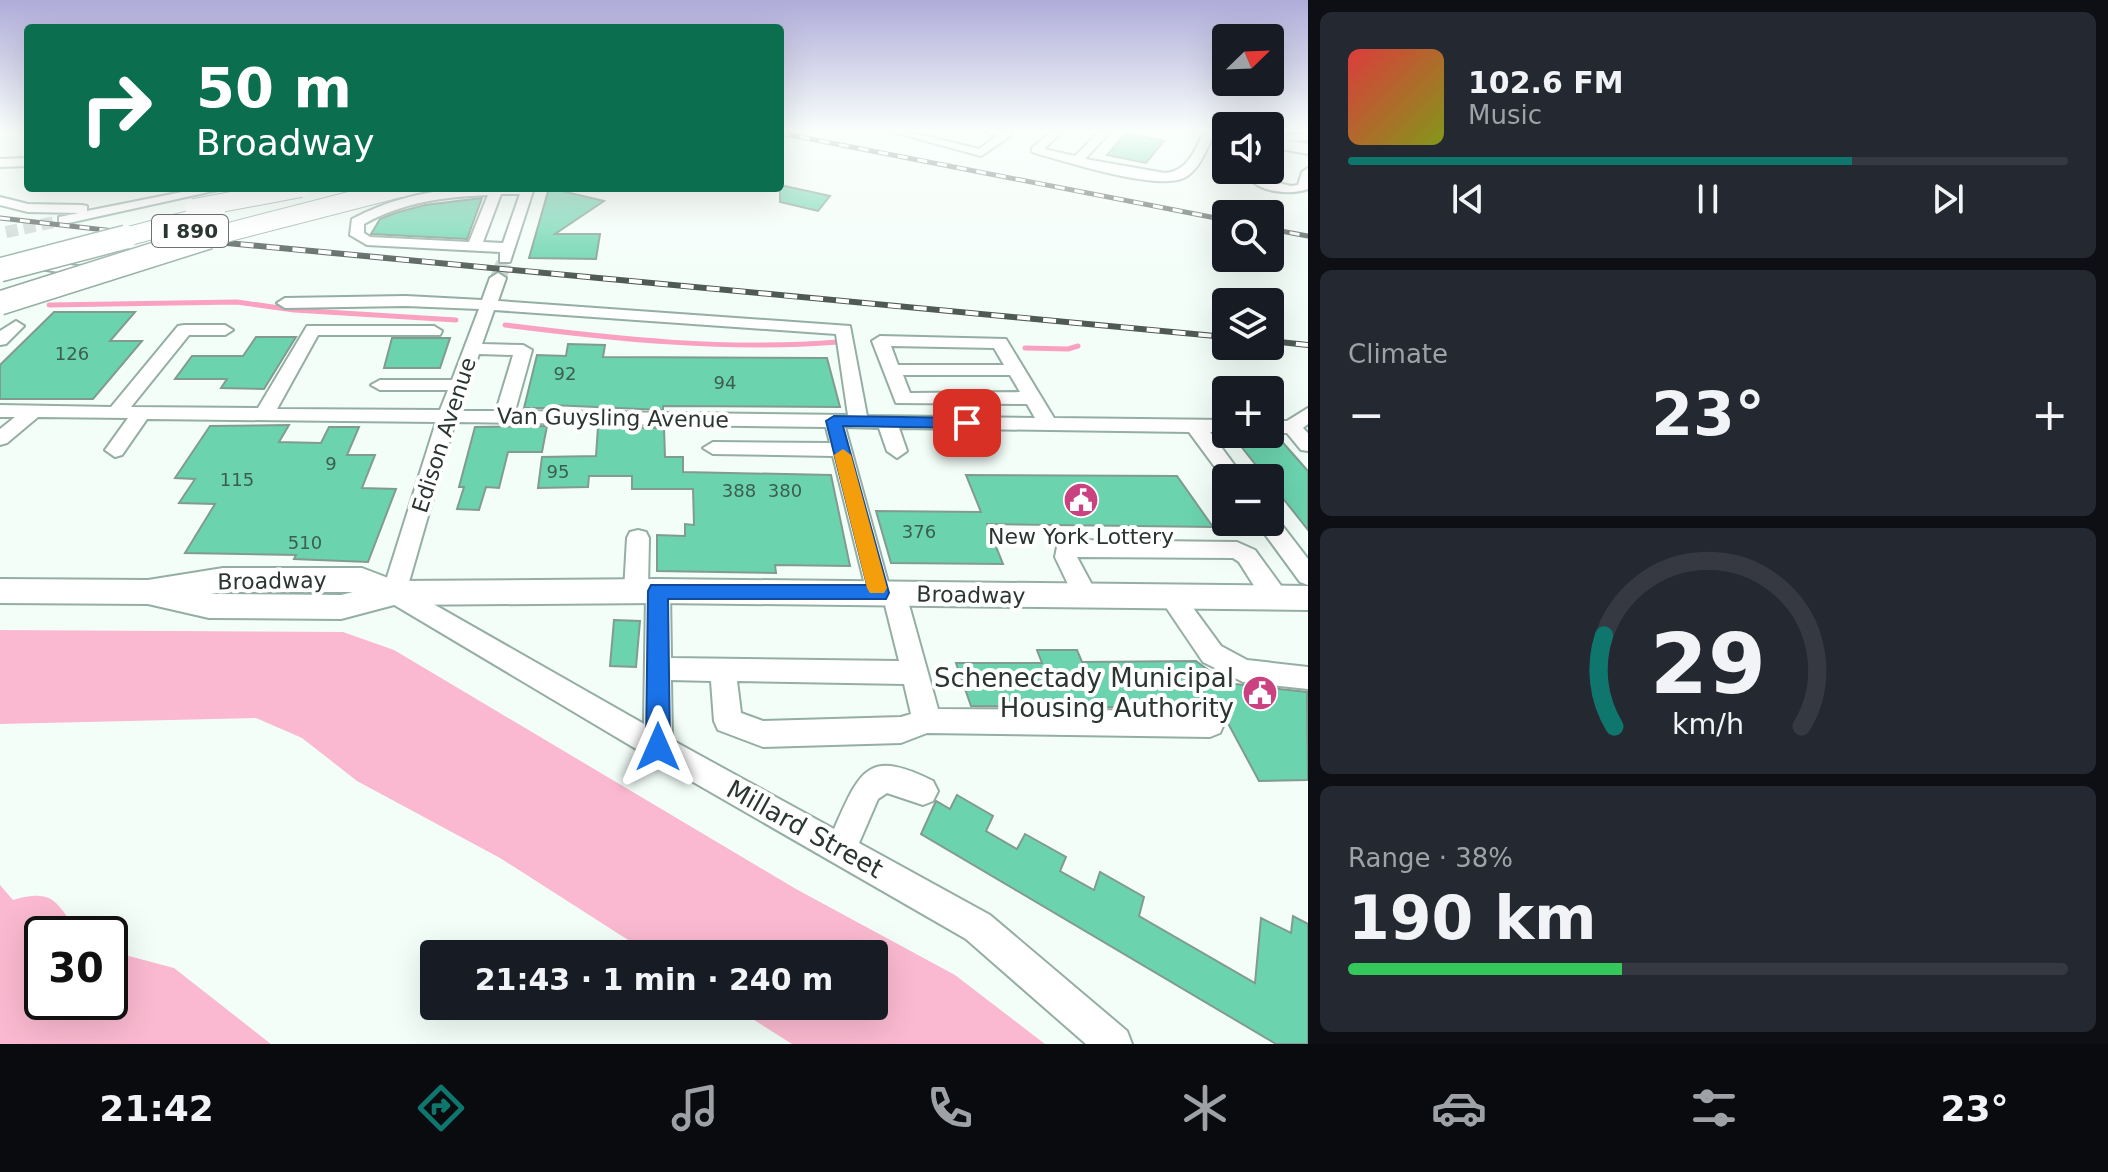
<!DOCTYPE html>
<html lang="en">
<head>
<meta charset="utf-8">
<style>
	body { margin:0; font-family:"DejaVu Sans",sans-serif; background:#242831; color:#f1f3f6; height:100vh; display:flex; flex-direction:column; font-size:30px; white-space:nowrap }
	* { box-sizing:border-box; margin:0 }
	p { font-size:26px; color:#9ea1a6 }
	.icon { flex:none; width:44px; height:44px; fill:none; stroke:currentColor; stroke-width:2; stroke-linecap:round; stroke-linejoin:round }
	.map { position:relative; flex:1; overflow:hidden }
	.drawer { display:flex; flex-direction:column; gap:12px; padding:12px; background:#0d0f14; width:800px }
	.drawer>* { flex:none }
	.top-card { position:absolute; left:24px; top:24px; width:760px; height:168px; border-radius:8px; box-shadow:0 8px 32px #0002; background:#0b6e4f; color:#fff; overflow:hidden }
	.needle { width:52px; rotate:67deg }
	.buttons { position:absolute; left:1212px; top:24px; display:grid; gap:16px }
	.buttons a { display:grid; place-items:center; width:72px; height:72px; border-radius:8px; background:#171b24; box-shadow:0 8px 32px #0002; font-size:40px }
	.speed { position:absolute; left:24px; top:916px; display:flex; gap:16px; font-size:40px; font-weight:700; text-align:center }
	.speed>* { display:grid; place-content:center; width:104px; height:104px; border-radius:50%; background:#171b24; box-shadow:0 8px 32px #0002; line-height:1 }
	.speed .limit { border:4px solid #111; border-radius:12px; background:#fff; color:#111 }
	.pin { position:absolute; display:grid; place-items:center; width:68px; height:68px; color:#fff; margin:-34px; border-radius:16px; box-shadow:0 4px 12px #0006 }
	.me { position:absolute; width:88px; margin:-44px; rotate:0deg; stroke-linejoin:round; filter:drop-shadow(0 0 6px #0008) }
	.turn { display:flex; align-items:center; gap:28px; height:168px; padding:0 40px; font-size:36px }
	.turn .icon { width:104px; height:104px; stroke-width:2.5 }
	.turn b { display:block; font-size:56px; line-height:68px }
	.big { font-size:60px; font-weight:700; line-height:1.1 }
	.drawer .card { flex:1; display:flex; flex-direction:column; justify-content:center; gap:12px; min-width:0; padding:0 28px; border-radius:12px; background:#242831 }
	.drawer .dial { align-items:center; gap:0 }
	.dial svg { height:208px; overflow:visible; fill:none; stroke:#363941; stroke-width:7; stroke-linecap:round; text-anchor:middle }
	.dial text { fill:#f1f3f6; stroke:none }
	.song { display:flex; align-items:center; gap:24px }
	.cover { width:96px; height:96px; border-radius:12px; background:linear-gradient(135deg,hsl(0 70% 55%),hsl(70 70% 35%)) }
	.played { height:8px; border-radius:4px; background:linear-gradient(90deg,#0f766e 70%,#363941 70%) }
	.keys { display:flex; justify-content:space-around; direction:ltr }
	.heat { display:flex; justify-content:space-between; align-items:center; font-size:44px; direction:ltr }
	.charge { height:12px; border-radius:6px; background:linear-gradient(90deg,#34c759 38%,#363941 0) }
	.trip { position:absolute; left:420px; top:940px; width:468px; height:80px; border-radius:8px; background:#171b24; box-shadow:0 8px 32px #0002; font-weight:700; line-height:80px; text-align:center }
	.tabs { display:flex; height:128px; justify-content:space-around; align-items:center; background:#090b0e; color:#9ea1a6 }
	.tabs .icon { width:56px; height:56px }
	.tabs .on { color:#0f766e }
	.tabs b { font-size:36px; color:#f1f3f6 }
	main { display:flex; flex:1; min-height:0 }
	.map>svg:first-child { display:block }
	.green { fill:#fab9d0 }
	.lines { fill:none; stroke-linecap:round; stroke-linejoin:round }
	.stream { stroke:#faa1c2; stroke-width:5 }
	.building { fill:#6bd4af; stroke:#829b90; stroke-width:2 }
	.minor-tunnel-far1 { stroke:#cbd6d1; stroke-width:12; stroke-dasharray:12 6; stroke-linecap:butt }
	.minor-tunnel { stroke:#cbd6d1; stroke-width:16; stroke-dasharray:16 8; stroke-linecap:butt }
	.minor-casing { stroke:#95aea3; stroke-width:4 }
	.major-casing { stroke:#95aea3; stroke-width:4 }
	.highway-casing { stroke:#95aea3; stroke-width:4 }
	.minor { fill:#fff; fill-rule:evenodd }
	.major { fill:#fff; fill-rule:evenodd }
	.highway { fill:#fff; fill-rule:evenodd }
	.rail-far1-casing { stroke:#4f5a55; stroke-width:5 }
	.rail-casing { stroke:#4f5a55; stroke-width:6 }
	.rail-far1 { stroke:#fff; stroke-width:3; stroke-dasharray:10; stroke-linecap:butt }
	.rail { stroke:#fff; stroke-width:4; stroke-dasharray:13; stroke-linecap:butt }
	.highway-bridge-far1-casing { stroke:#95aea3; stroke-width:20; stroke-linecap:butt }
	.highway-bridge-casing { stroke:#95aea3; stroke-width:26; stroke-linecap:butt }
	.highway-bridge-far1 { stroke:#fff; stroke-width:18 }
	.highway-bridge { stroke:#fff; stroke-width:23 }
	.route { fill:#1a73e8; stroke:#114b97; stroke-width:2 }
	.slow { fill:#f59e0b }
	.labels { text-anchor:middle; dominant-baseline:central; stroke-width:8; stroke-linejoin:round; paint-order:stroke }
	.number-label { font-size:18px; fill:#3b5e50 }
	.shield { fill:#fff; stroke:#6b726f; stroke-width:2 }
	.shield-label { font-size:20px; font-weight:bold; fill:#2b3631 }
	.street-label { font-size:22px; fill:#2b3631; stroke:#fff }
	.poi-label { font-size:22px; fill:#2b3631; stroke:#fff }
	.near-poi-label { font-size:26px; fill:#2b3631; stroke:#fff; text-anchor:end }
	.near-street-label { font-size:26px; fill:#2b3631; stroke:#fff }
</style>
</head>
<body>
<main>
<div class="map">
<svg width="1308" height="1044" viewBox="0 0 1308 1044">
	<rect width="100%" height="100%" fill="#f3fef9"/>
	<!-- green -->
	<g class="green">
		<path d="M0 630 343 632 394 650 796 889 955 975 1045 1044H792L732 1006H874V954H650L500 858 357 781 302 738 256 718 0 724Z"/>
		<path d="M0 885 13 900C56 888 55 903 80 934H42V1002H110V951L174 968 271 1044H0Z"/>
	</g>
	<g class="lines">
		<!-- stream -->
		<g class="stream">
			<path d="M49 305 237 302 294 310 456 320"/>
			<path d="M505 325C616 339 726 351 838 342"/>
			<path d="M1025 348 1068 349 1078 346"/>
		</g>
	</g>
	<!-- building -->
	<g class="building">
		<path d="M1126 133 1164 141 1146 163 1107 155Z"/>
		<path d="M780 185 830 196 818 211 780 202Z"/>
		<path d="M549 188 604 201 555 234H600L596 259 529 258Z"/>
		<path d="M482 198 467 239 371 234 380 219 395 213 425 205Z"/>
		<path d="M54 312H135L110 341H142L93 399H0V365Z"/>
		<path d="M256 337H296L264 389 221 388 227 379H175L192 356H243Z"/>
		<path d="M392 338H450L440 368H384Z"/>
		<path d="M568 344 605 345 603 357 827 358 840 407 663 406V410L551 405 550 408H524L537 355 566 356Z"/>
		<path d="M289 425 279 442 321 443 329 427H359L347 455H375L362 488 396 489 368 562 294 559 296 555 185 553 215 504 179 503 195 479 175 478 210 426Z"/>
		<path d="M547 426 542 452H508L499 488 486 487 479 510 457 509 464 487H459L475 427Z"/>
		<path d="M598 427 664 428 665 457H683V472L831 475 850 566 775 565 776 573 657 571V535L685 536V524L694 525 693 489H632V476H589L588 487 538 488 542 457 596 456Z"/>
		<path d="M1233 436 1278 437 1308 471V530L1270 482V478H1266Z"/>
		<path d="M966 475 1177 476 1213 527 987 524 1003 564 891 563 876 511 981 512Z"/>
		<path d="M614 620 640 621 636 667 610 666Z"/>
		<path d="M1037 650H1077L1082 662 1196 661 1226 683 1307 692 1308 780 1259 781 1223 714 1216 708 971 706 956 663H1042Z"/>
		<path d="M957 795 993 816 986 831 1017 849 1025 834 1066 857 1060 871 1094 890 1100 872 1144 897 1139 916 1255 983 1261 918 1291 933 1293 916 1308 924V1044H1276L921 834 936 801 950 809Z"/>
	</g>
	<g class="lines">
		<!-- minor-tunnel-far1 -->
		<path class="minor-tunnel-far1" d="M6 232 64 220"/>
		<!-- minor-tunnel -->
		<path class="minor-tunnel" d="M498 278 504 263"/>
		<defs>
			<g id="minor">
				<path d="M893 132H909L979 149 997 136 986 132H1005L1012 135 981 156Z"/>
				<path d="M1051 132H1062L1044 149 1075 156 1099 132H1110L1085 159 1165 173C1188 171 1195 150 1204 132H1214C1208 147 1200 170 1184 178 1155 191 1064 161 1032 152V148Z"/>
				<path d="M1308 134V140L1280 141 1274 138 1280 135Z"/>
				<path d="M28 158V166L0 167V159Z"/>
				<path d="M1308 168V189C1292 195 1262 193 1250 179L1255 170H1267L1263 179 1291 186 1298 185 1302 172Z"/>
				<path d="M202 188H227L64 224 59 223V217L79 213 28 212 0 205V197L28 204 82 205 87 206V211Z"/>
				<path d="M472 188H534L510 262H500V252L367 245 350 235 352 219C390 199 429 190 472 188ZM501 194H520L503 243 483 242ZM488 195 469 242 370 237 364 233V224C403 202 444 197 488 195Z"/>
				<path d="M29 259 98 269 106 274 98 279 24 266V260Z"/>
				<path d="M498 273 506 278 498 301 850 326 867 416 1035 418 1027 404 896 403 872 341 880 336 1006 339 1054 418 1226 420V432H1210L1244 478H1226V482L1189 432 899 428 907 451 897 458 887 451 879 428 845 427 889 586 902 587 906 594 938 709 1210 711 1220 715 1224 724 1220 733 1210 737 927 733 901 743 763 747 718 730 714 721 711 681 671 680 672 740 834 829C860 771 867 748 933 781L938 791 933 801 923 805 887 793 878 799 859 843 990 915 1127 1031 1132 1044H1086L966 939 648 756 386 600 382 593 436 422 147 419 122 455 115 457 105 450 128 418 38 417 7 443 0 445V429L15 417H0V405L111 407 178 326 184 325H225L233 330 225 335H189L131 407 258 408 307 326H434L442 331 440 335H318L277 409 440 410 448 390H380L371 385 380 380H452L479 309 406 306 285 308 277 303 285 298 406 296 482 300 490 278ZM494 310 836 334 848 415 515 411 532 350 523 345 482 344ZM891 346 994 348 1004 365H898ZM479 354 513 355 496 411H459ZM903 375H1010L1020 392 910 393ZM455 422 826 427 830 443 713 442 703 448 713 454 833 456 867 593 871 600 884 601 899 661 671 658 670 591 666 584 658 582 648 587 649 538 646 532 638 530 630 532 627 538 624 591 628 598 636 600 646 595 644 724 407 589ZM737 681 904 684 911 714 901 717 763 721 741 713Z"/>
				<path d="M16 321 24 326 6 344 0 345V331Z"/>
				<path d="M1308 408V424L1303 428 1308 433V451L1301 450 1287 433H1270V421H1287Z"/>
				<path d="M1270 515 1275 516 1308 559V585L1300 582 1256 522H1270Z"/>
				<path d="M1066 540 1237 542 1255 550 1290 598 1287 605C1265 612 1250 578 1239 562L1233 558 1077 557 1098 596 1095 603 1086 605 1077 603 1055 557 1058 542Z"/>
				<path d="M1171 587 1180 590 1221 646 1247 660 1308 667V689L1243 682 1203 662 1159 597 1162 590Z"/>
			</g>
			<path id="major" d="M223 568H362L396 581 658 579 1308 586V610L658 603 394 605 341 619 209 618 148 604 0 603V579L148 580ZM223 592H353L341 595 211 594Z"/>
			<g id="highway">
				<path d="M1203 132H1226V139L1205 135Z"/>
				<path d="M1270 137 1308 144V154L1270 147Z"/>
			</g>
		</defs>
		<!-- minor casing -->
		<use href="#minor" class="minor-casing"/>
		<!-- major casing -->
		<use href="#major" class="major-casing"/>
		<!-- highway casing -->
		<use href="#highway" class="highway-casing"/>
		<!-- minor -->
		<use href="#minor" class="minor"/>
		<!-- major -->
		<use href="#major" class="major"/>
		<!-- highway -->
		<use href="#highway" class="highway"/>
		<defs>
			<g id="rail-far1">
				<path d="M780 133 1226 220"/>
				<path d="M0 218 184 239"/>
				<path d="M1270 229 1308 236"/>
			</g>
			<g id="rail">
				<path d="M163 237 1226 337"/>
				<path d="M1270 341 1308 345"/>
			</g>
		</defs>
		<!-- rail-far1 casing -->
		<use href="#rail-far1" class="rail-far1-casing"/>
		<!-- rail casing -->
		<use href="#rail" class="rail-casing"/>
		<!-- rail-far1 -->
		<use href="#rail-far1" class="rail-far1"/>
		<!-- rail -->
		<use href="#rail" class="rail"/>
		<defs>
			<g id="highway-bridge-far1">
				<path d="M194 208 301 188"/>
				<path d="M118 239 216 213"/>
				<path d="M202 239 400 188"/>
			</g>
			<g id="highway-bridge">
				<path d="M0 270 126 237"/>
				<path d="M0 303 209 237"/>
			</g>
		</defs>
		<!-- highway-bridge-far1 casing -->
		<use href="#highway-bridge-far1" class="highway-bridge-far1-casing"/>
		<!-- highway-bridge casing -->
		<use href="#highway-bridge" class="highway-bridge-casing"/>
		<!-- highway-bridge-far1 -->
		<use href="#highway-bridge-far1" class="highway-bridge-far1"/>
		<!-- highway-bridge -->
		<use href="#highway-bridge" class="highway-bridge"/>
	</g>
	<!-- sky -->
	<linearGradient id="sky" x2="0" y2="1"><stop stop-color="#afacd9"/><stop offset="0.47" stop-color="#fafffc"/><stop offset="1" stop-color="#fafffc" stop-opacity="0"/></linearGradient>
	<rect width="1308" height="278" fill="url(#sky)"/>
	<!-- route -->
	<path class="route" d="M834 416 967 418 975 423 967 428 843 426 889 593 886 599H668L670 747 666 755 658 758 650 755 646 747 648 591 651 585H867L826 421Z"/>
	<!-- slow -->
	<path class="slow" d="M843 449 851 455 887 588 884 593H870L867 588 834 455Z"/>
	<!-- icons -->
	<defs>
		<symbol id="civic-disc" viewBox="-11 -11 22 22"><circle r="9.5" fill="#ca4280" stroke="#fff"/><path d="M-.6-6.5H3V-4.5H.6V-3L4-1V1h2V6H-6V1h2V-1L-.6-3ZM-1.2 2.5V6h2.4V2.5Z" fill="#fff"/></symbol>
	</defs>
	<g fill-rule="evenodd">
		<use href="#civic-disc" x="1061" y="480" width="40" height="40"/>
		<use href="#civic-disc" x="1240" y="673" width="40" height="40"/>
	</g>
	<g class="labels">
		<!-- number labels -->
		<g class="number-label">
			<text x="72" y="353">126</text>
			<text x="565" y="373">92</text>
			<text x="725" y="382">94</text>
			<text x="331" y="463">9</text>
			<text x="558" y="471">95</text>
			<text x="237" y="479">115</text>
			<text x="739" y="490">388</text>
			<text x="785" y="490">380</text>
			<text x="919" y="531">376</text>
			<text x="305" y="542">510</text>
		</g>
		<!-- shield labels -->
		<rect class="shield" x="152" y="215" width="76" height="32" rx="6"/>
		<g class="shield-label">
			<text x="190" y="231">I 890</text>
		</g>
		<!-- street labels -->
		<g class="street-label">
			<text transform="translate(613 418) rotate(1)">Van Guysling Avenue</text>
			<text transform="translate(444 435) rotate(-72)">Edison Avenue</text>
			<text transform="translate(272 581) rotate(-1)">Broadway</text>
			<text transform="translate(971 595) rotate(1)">Broadway</text>
		</g>
		<!-- poi labels -->
		<g class="poi-label">
			<text x="1081" y="536">New York Lottery</text>
		</g>
		<!-- near-poi labels -->
		<g class="near-poi-label">
			<text x="1234" y="678">Schenectady Municipal<tspan x="1234" dy="30">Housing Authority</tspan></text>
		</g>
		<!-- near-street labels -->
		<g class="near-street-label">
			<text transform="translate(805 829) rotate(29)">Millard Street</text>
		</g>
	</g>
</svg>
<div class="buttons">
<a><svg class="needle" viewBox="-14 -14 28 28"><path d="M0-13l5 13h-10z" fill="#e53935"/><path d="M0 13l5-13h-10z" fill="#9ea1a6"/></svg></a>
<a><svg class="icon" aria-label="sound" viewBox="0 0 24 24"><path d="M4 9h4l5-4v14l-5-4H4zM17 9q2 3 0 6"/></svg></a>
<a><svg class="icon" aria-label="search" viewBox="0 0 24 24"><circle cx="10" cy="10" r="6"/><path d="M15 15l6 6"/></svg></a>
<a><svg class="icon" aria-label="layers" viewBox="0 0 24 24"><path d="M12 4l9 5-9 5-9-5zM3 14l9 5 9-5"/></svg></a>
<a>+</a>
<a>−</a>
</div>
<div class="speed"><div class="limit">30</div></div>
<div class="pin" style="left:967px;top:423px;background:#d93025"><svg class="icon" aria-label="arrive" viewBox="0 0 24 24"><path d="M6 21V4h12l-3 4 3 4H6"/></svg></div>
<svg class="me" style="left:658px;top:747px" viewBox="-20 -20 40 40"><path d="M0-17L14 15 0 8-14 15z" fill="#1a73e8" stroke="#fff" stroke-width="4"/></svg>
<div class="trip">21:43 · 1 min · 240 m</div>
<div class="top-card">
<div class="turn"><svg class="icon" aria-label="right" viewBox="0 0 24 24"><path d="M7 20v-9h11M14 6l5 5-5 5"/></svg><div><b>50 m</b>Broadway</div></div>
</div>
</div>
<section class="drawer">
<div class="card">
<div class="song"><i class="cover"></i><div><b>102.6 FM</b><p>Music</p></div></div>
<div class="played"></div>
<div class="keys"><svg class="icon" aria-label="previous" viewBox="0 0 24 24"><path d="M18 5L8 12l10 7zM5 5v14"/></svg><svg class="icon" aria-label="pause" viewBox="0 0 24 24"><path d="M8 5v14M16 5v14"/></svg><svg class="icon" aria-label="next" viewBox="0 0 24 24"><path d="M6 5l10 7-10 7zM19 5v14"/></svg></div>
</div>
<div class="card"><p>Climate</p>
<div class="heat"><a>−</a><b class="big">23°</b><a>+</a></div>
</div>
<div class="card dial"><svg viewBox="0 0 100 80">
<path d="M14 69A42 42 0 1 1 86 69"/>
<path d="M14 69A42 42 0 0 1 10 34" stroke="#0f766e"/>
<text x="50" y="56" font-size="32" font-weight="700">29</text>
<text x="50" y="72" font-size="11">km/h</text>
</svg></div>
<div class="card"><p>Range · 38%</p><b class="big">190 km</b><div class="charge"></div></div>
</section>
</main>
<nav class="tabs">
<b>21:42</b>
<svg class="icon on" aria-label="directions" viewBox="0 0 24 24"><path d="M12 3l9 9-9 9-9-9zM9 14v-3h6M13 9l2 2-2 2"/></svg>
<svg class="icon" aria-label="music" viewBox="0 0 24 24"><path d="M9 18V5l10-2v13"/><circle cx="6" cy="18" r="3"/><circle cx="16" cy="16" r="3"/></svg>
<svg class="icon" aria-label="phone" viewBox="0 0 24 24"><path d="M5 4h4l2 5-3 2q2 4 5 5l2-3 5 2v4C11 20 4 13 5 4z"/></svg>
<svg class="icon" aria-label="climate" viewBox="0 0 24 24"><path d="M12 3v18M4 7l16 10M4 17L20 7"/></svg>
<svg class="icon" aria-label="car" viewBox="0 0 24 24"><path d="M5 17H2v-5l4-1 3-4h7l3 4 3 1v5h-3M9 17h6M6 11h13"/><circle cx="7" cy="17" r="2"/><circle cx="17" cy="17" r="2"/></svg>
<svg class="icon" aria-label="filters" viewBox="0 0 24 24"><path d="M4 7h16M4 17h16"/><circle cx="9" cy="7" r="2"/><circle cx="15" cy="17" r="2"/></svg>
<b>23°</b>
</nav>
</body>
</html>
